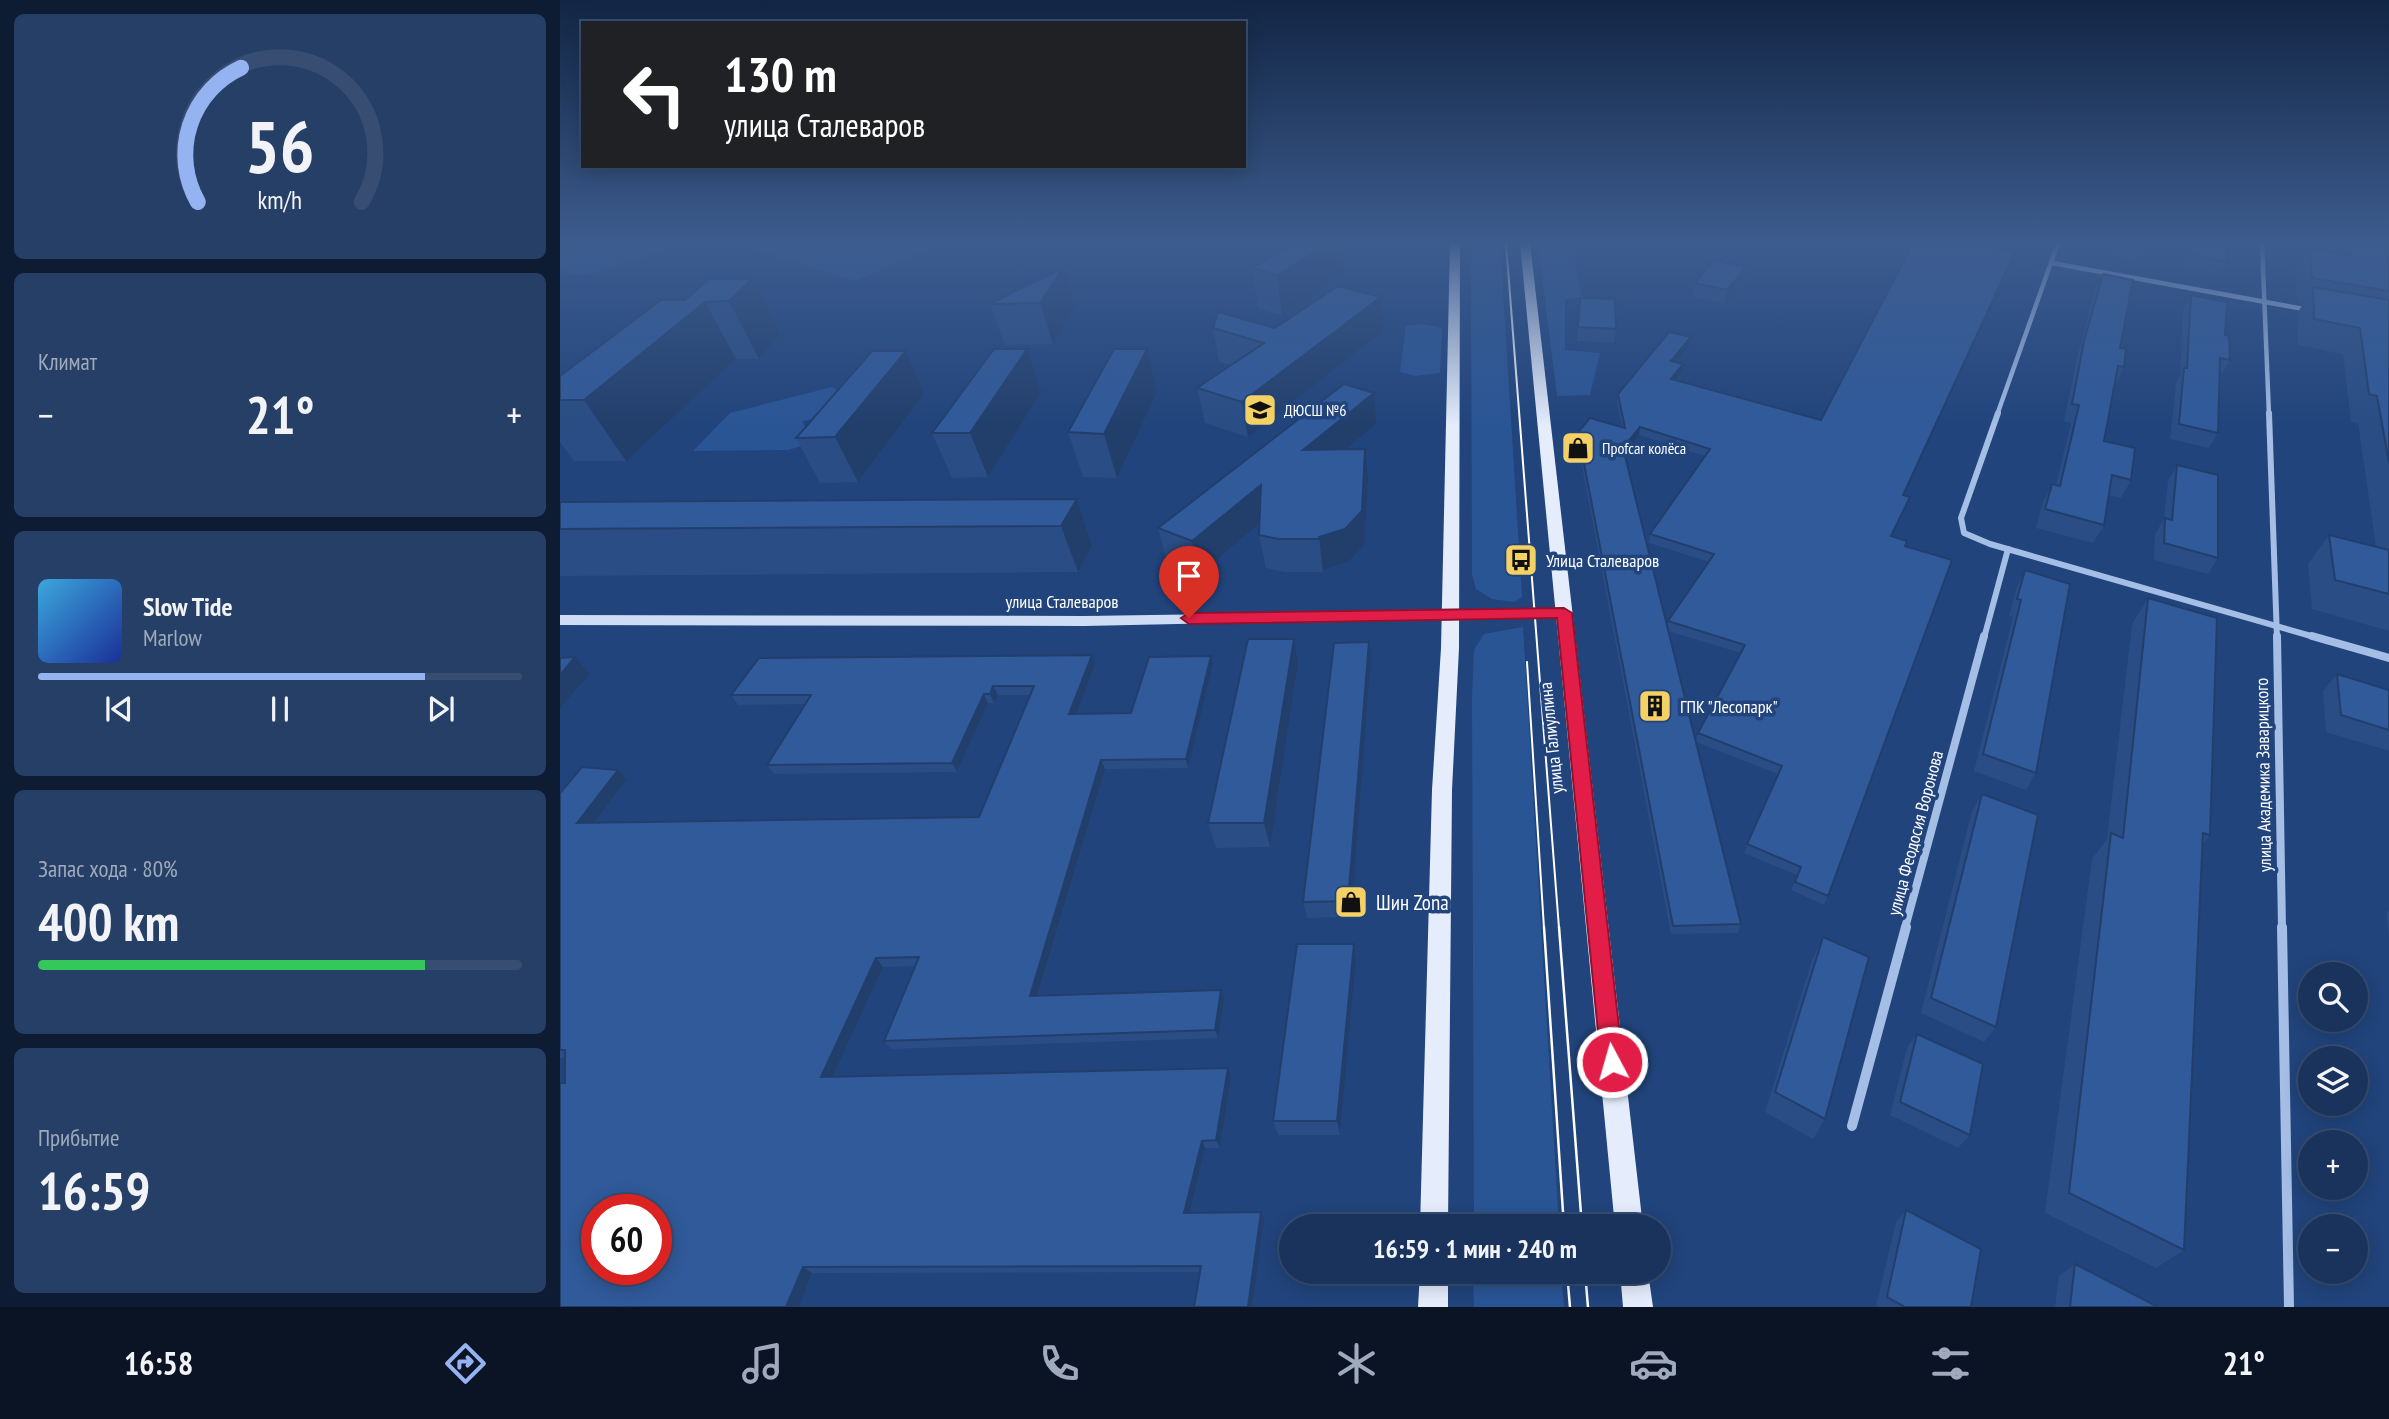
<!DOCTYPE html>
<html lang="ru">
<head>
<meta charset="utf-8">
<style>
	body { margin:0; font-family:"PT Sans Narrow",sans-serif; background:#263f66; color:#f1f3f6; height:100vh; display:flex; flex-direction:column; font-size:26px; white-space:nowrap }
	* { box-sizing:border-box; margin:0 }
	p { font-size:23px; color:#9faabc }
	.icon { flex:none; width:38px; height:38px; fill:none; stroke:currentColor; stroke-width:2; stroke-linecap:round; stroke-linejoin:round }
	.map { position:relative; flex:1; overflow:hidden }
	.side { display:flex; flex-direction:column; gap:14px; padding:14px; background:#0e1c33; width:560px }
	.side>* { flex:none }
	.banner { position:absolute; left:21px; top:21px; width:665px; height:147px; border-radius:0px; box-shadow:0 4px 18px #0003,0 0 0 2px #374e72; background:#202124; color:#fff; overflow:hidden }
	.controls { position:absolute; left:1738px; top:962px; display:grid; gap:14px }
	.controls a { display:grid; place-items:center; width:70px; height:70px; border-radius:50%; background:#19335d; box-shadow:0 4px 18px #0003,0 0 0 2px #374e72; font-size:35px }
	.speed { position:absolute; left:21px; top:1194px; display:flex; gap:14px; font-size:35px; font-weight:700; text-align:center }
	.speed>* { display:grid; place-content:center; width:91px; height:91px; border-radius:50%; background:#19335d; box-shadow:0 4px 18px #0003,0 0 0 2px #374e72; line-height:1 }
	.speed .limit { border:10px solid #d22; background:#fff; color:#111 }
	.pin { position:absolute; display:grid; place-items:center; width:60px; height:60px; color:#fff; margin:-72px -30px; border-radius:50% 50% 50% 0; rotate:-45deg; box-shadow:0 0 7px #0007 }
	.pin .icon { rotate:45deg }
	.me { position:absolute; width:77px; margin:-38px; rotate:354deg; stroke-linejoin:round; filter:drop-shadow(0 0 5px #0008) }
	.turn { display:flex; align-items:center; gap:24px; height:147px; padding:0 28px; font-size:32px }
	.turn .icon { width:91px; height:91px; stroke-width:2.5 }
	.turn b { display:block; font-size:49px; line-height:60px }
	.big { font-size:52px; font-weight:700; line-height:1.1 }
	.side .tile { flex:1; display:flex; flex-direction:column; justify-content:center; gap:10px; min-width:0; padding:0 24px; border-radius:10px; background:#263f66 }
	.side .dial { align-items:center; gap:0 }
	.dial svg { height:182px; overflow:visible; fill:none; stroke:#374e72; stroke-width:7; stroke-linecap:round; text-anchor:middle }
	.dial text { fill:#f1f3f6; stroke:none }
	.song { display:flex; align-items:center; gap:21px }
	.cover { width:84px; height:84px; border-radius:10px; background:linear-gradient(135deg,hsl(200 70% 55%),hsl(230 70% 35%)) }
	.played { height:7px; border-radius:4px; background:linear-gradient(90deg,#95b2f1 80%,#374e72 80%) }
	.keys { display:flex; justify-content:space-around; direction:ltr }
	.heat { display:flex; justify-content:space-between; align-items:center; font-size:38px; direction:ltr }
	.charge { height:10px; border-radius:5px; background:linear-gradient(90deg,#34c759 80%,#374e72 0) }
	.trip { position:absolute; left:719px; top:1214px; width:392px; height:70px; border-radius:35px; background:#19335d; box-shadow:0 4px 18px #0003,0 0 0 2px #374e72; font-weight:700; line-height:70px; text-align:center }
	.tab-bar { display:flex; height:112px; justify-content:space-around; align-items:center; background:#0a1425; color:#9faabc }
	.tab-bar .icon { width:49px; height:49px }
	.tab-bar .active { color:#95b2f1 }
	.tab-bar b { font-size:32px; color:#f1f3f6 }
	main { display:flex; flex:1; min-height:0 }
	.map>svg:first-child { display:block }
	.green { fill:#2a5595 }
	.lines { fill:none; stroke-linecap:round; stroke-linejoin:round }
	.street-far3 { stroke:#a4bee6; stroke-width:4.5 }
	.street-far2 { stroke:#a4bee6; stroke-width:6 }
	.street-far1 { stroke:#a4bee6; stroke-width:8 }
	.street { stroke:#a4bee6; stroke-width:10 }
	.secondary { fill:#ceddf5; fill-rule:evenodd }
	.primary { fill:#e5edfd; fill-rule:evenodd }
	.tram-far1 { stroke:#fff; stroke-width:2 }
	.tram { stroke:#fff; stroke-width:2.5 }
	.wall { fill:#294d84; fill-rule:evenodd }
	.shaded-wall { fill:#223f6c }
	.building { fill:#305a9a; stroke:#223f6c; stroke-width:2; fill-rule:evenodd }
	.route { fill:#e11d48; stroke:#92132f; stroke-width:2 }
	.labels { text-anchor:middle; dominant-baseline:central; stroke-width:7; stroke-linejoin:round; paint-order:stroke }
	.far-poi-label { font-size:16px; fill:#fff; stroke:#21447c; text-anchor:start }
	.poi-label { font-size:18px; fill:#fff; stroke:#21447c; text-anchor:start }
	.street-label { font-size:18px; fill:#fff; stroke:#21447c }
	.near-poi-label { font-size:21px; fill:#fff; stroke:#21447c; text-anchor:start }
</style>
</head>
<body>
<main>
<section class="side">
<div class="tile dial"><svg viewBox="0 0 100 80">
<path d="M14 69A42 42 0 1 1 86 69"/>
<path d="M14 69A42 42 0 0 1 33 10" stroke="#95b2f1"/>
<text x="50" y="56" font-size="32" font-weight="700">56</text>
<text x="50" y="72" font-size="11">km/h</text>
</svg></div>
<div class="tile"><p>Климат</p>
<div class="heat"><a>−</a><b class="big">21°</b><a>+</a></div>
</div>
<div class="tile">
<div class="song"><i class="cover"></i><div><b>Slow Tide</b><p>Marlow</p></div></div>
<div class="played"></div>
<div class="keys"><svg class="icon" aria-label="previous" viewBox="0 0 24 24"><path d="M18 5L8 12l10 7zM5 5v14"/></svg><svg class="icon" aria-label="pause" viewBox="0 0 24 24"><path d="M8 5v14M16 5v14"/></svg><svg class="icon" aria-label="next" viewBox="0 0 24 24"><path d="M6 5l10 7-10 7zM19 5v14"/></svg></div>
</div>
<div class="tile"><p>Запас хода · 80%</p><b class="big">400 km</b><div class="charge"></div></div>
<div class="tile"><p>Прибытие</p><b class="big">16:59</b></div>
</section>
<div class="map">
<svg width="1829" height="1307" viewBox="0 0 1829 1307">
	<rect width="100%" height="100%" fill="#21447c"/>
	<!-- green -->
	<g class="green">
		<path d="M0 243H124L31 274 16 275 0 270Z"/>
		<path d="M174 243H384L296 281Z"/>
		<path d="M911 243H940L962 597 954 602 932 599 916 589 912 574Z"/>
		<path d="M978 243H1012L1022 298 1005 299V350L1040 353 1030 395 997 396Z"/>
		<path d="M862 324 882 328 880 373 855 376 840 372 846 326Z"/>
		<path d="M272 387 278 391 257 419 242 421 245 426 257 424 245 445 228 450 133 451 170 413Z"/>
		<path d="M963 627 999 1227H914L912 697 914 650 924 634Z"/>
		<path d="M913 1272H1001L1004 1307H914Z"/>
	</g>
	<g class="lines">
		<!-- street-far3 -->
		<g class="street-far3">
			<path d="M1702 243 1709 415"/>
			<path d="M1492 263 1749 310"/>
			<path d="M1437 415 1498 243"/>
		</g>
		<!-- street-far2 -->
		<g class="street-far2">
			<path d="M1438 413 1401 518 1404 533 1430 544 1758 638"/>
			<path d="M1709 413 1717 638"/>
			<path d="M1424 638 1448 549"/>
		</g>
		<!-- street-far1 -->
		<g class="street-far1">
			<path d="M1717 636 1722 928"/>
			<path d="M1752 636 1829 658"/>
			<path d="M1345 928 1424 636"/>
		</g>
		<!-- street -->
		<g class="street">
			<path d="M1722 927 1729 1307"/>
			<path d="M1292 1126 1346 927"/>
		</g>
		<!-- secondary -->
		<path class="secondary" d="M1004 609 1011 613 1009 616 524 626 0 625V615L524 616Z"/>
		<!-- primary -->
		<g class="primary">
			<path d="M890 243H900L899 648 892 790 888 1227H860L872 790 881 648Z"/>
			<path d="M960 243H970L1083 1227H1055Z"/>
			<path d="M860 1272H888V1307H858Z"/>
			<path d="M1060 1272H1088L1093 1307H1063Z"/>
		</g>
		<!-- tram-far1 -->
		<g class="tram-far1">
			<path d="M946 243 999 928"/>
			<path d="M967 662 984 928"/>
		</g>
		<!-- tram -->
		<g class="tram">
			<path d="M984 927 1004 1227"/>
			<path d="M999 927 1022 1227"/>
			<path d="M1007 1272 1010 1307"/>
			<path d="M1025 1272 1028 1307"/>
		</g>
	</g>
	<!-- wall -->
	<g class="wall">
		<path d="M796 243H832L822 249Z"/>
		<path d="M1552 243H1667V262L1660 275 1624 268 1625 251 1585 244 1578 259 1549 254Z"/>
		<path d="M1771 243H1829V631L1752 609 1748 564 1769 535 1816 547 1798 423 1791 422 1783 354 1738 345V312L1743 304 1737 302 1735 273 1749 249 1772 253Z"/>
		<path d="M1428 246 1453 259 1344 495 1346 506 1332 536 1345 546 1268 896 1264 905 1231 890 1237 875 1184 853 1218 774 1136 742 1138 733 1181 653 1108 631 1181 924 1178 933 1111 934 1021 461 1005 457V448L1062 427 1057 402 1058 394 1130 345 1116 362 1121 372 1115 380 1261 420ZM1079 435 1145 456 1090 534 1089 543 1149 562 1108 621 1107 627 1064 454Z"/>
		<path d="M504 267 515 307 493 344 445 345 430 304Z"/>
		<path d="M692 268 784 274 722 315 698 308Z"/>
		<path d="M1543 274 1564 367 1555 385 1544 441 1571 480 1561 498 1549 495 1544 525 1533 543 1476 528 1483 502 1492 484 1496 485 1511 423 1504 421 1517 358 1535 290Z"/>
		<path d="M149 279 220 335 199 359H176L66 461H14L0 442V376L125 300Z"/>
		<path d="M1183 281 1164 304 1132 297 1135 283Z"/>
		<path d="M1631 295 1665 335 1670 360 1661 375H1660L1658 433 1649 448 1610 439 1616 383 1620 376 1623 309Z"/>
		<path d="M821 297 824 330 688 437 645 423 637 388 671 365 659 362 653 328H715Z"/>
		<path d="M1020 298 1056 329 1054 343 1017 341Z"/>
		<path d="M467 349 481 392 428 477 392 478 372 433Z"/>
		<path d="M587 349 597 392 557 478 523 477 508 432Z"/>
		<path d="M346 351 364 394 298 482 260 483 236 438Z"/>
		<path d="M816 424 786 449 808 481 805 544 788 562 763 570V572H724L706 568 699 535 700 523 640 574 607 561 598 528Z"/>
		<path d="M1617 465 1658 558 1648 574 1594 560 1595 534 1604 519 1608 481Z"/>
		<path d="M517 499 532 546 518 572 0 576V502Z"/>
		<path d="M1465 570 1476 773 1466 790 1414 771 1453 617 1449 616 1457 587Z"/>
		<path d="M1588 598 1650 835 1643 844 1624 1250 1596 1268 1485 1213 1532 859 1547 839 1572 624Z"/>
		<path d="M734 639 738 664 710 847 656 848 648 823Z"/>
		<path d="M811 658 791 917 747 918 743 902Z"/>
		<path d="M535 664 516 714 571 713 653 665 628 768 545 769 478 996 664 999 658 1038 331 1049 324 1041 356 966 323 967 273 1077 671 1076 660 1148H645L630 1213 704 1218 640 1272 252 1273 239 1307 5 1083V1058H0V793L58 770 67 779 34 823 419 817 471 695H438L434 703H428L397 772 214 774 207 765 245 704 178 705 171 695Z"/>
		<path d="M1777 674 1829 690V751L1766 732 1763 691Z"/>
		<path d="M1422 794 1436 1027 1424 1042 1361 1013 1412 811Z"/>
		<path d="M1829 910V937L1826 912Z"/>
		<path d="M1263 937 1265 1119 1253 1139 1205 1112 1252 960Z"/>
		<path d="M794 944 796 959 780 1135H718L713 1121Z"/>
		<path d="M1357 1034 1410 1135 1398 1148 1330 1115 1347 1048Z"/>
		<path d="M1346 1210 1411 1307H1316L1336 1222Z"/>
		<path d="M1515 1264 1598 1307H1495L1499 1276Z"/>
	</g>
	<!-- shaded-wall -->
	<g class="shaded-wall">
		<path d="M768 243H782L784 274 722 315 717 275Z"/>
		<path d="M822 243H832L822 249Z"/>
		<path d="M1455 252 1453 259 1340 504 1343 495Z"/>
		<path d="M504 267 515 307 493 344 480 303Z"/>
		<path d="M1186 267 1183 281 1164 304 1167 290Z"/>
		<path d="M192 279 220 335 199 359 169 301Z"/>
		<path d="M821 297 824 330 688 437 682 402Z"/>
		<path d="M145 302 176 359 66 461 24 400Z"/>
		<path d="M1131 337 1130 345 1110 369 1111 361Z"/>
		<path d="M467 349 481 392 428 477 410 433Z"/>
		<path d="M587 349 597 392 557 478 544 434Z"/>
		<path d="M346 351 364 394 298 482 275 437Z"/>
		<path d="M1123 364 1121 372 1110 388 1111 379Z"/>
		<path d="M814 393 816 424 747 482 743 450Z"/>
		<path d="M1080 427 1079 435 1062 457 1063 448Z"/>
		<path d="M805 449 808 481 805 544 788 562 763 570V572L759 537Z"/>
		<path d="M701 485 707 517 640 574 632 541Z"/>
		<path d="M517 499 532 546 518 572 501 526Z"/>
		<path d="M734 639 738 664 710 847 704 823Z"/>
		<path d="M809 642 811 658 791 917 788 901Z"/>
		<path d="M532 655 535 664 513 723 509 714Z"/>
		<path d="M651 656 653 665 628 768 626 759Z"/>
		<path d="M15 657 30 674 0 708V675Z"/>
		<path d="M433 686 438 695 434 703 430 694Z"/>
		<path d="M424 694 428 703 397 772 392 763Z"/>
		<path d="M541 760 545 769 475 1004 470 996Z"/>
		<path d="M58 770 67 779 27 832 17 823Z"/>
		<path d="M794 944 796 959 780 1135 777 1121Z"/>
		<path d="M316 958 323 967 269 1085 261 1077Z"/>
		<path d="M661 990 664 999 658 1038 655 1030Z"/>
		<path d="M668 1068 671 1076 660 1148 656 1140Z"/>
		<path d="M642 1141 645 1148 628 1220 624 1213Z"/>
		<path d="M701 1212 704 1218 692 1307H688Z"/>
		<path d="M243 1267 252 1273 239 1307H226Z"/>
	</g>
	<!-- building -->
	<g class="building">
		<path d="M735 243H768L717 275 692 268Z"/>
		<path d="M1353 243H1427L1426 246 1455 252 1343 495 1350 497 1331 536 1347 541 1345 546 1392 560 1268 896 1235 882 1241 867 1187 844 1222 766 1138 733 1185 645 1108 621 1154 554 1090 534 1150 449 1080 427 1063 448 1181 924 1113 926 1022 453 1005 448 1030 418 1065 428 1058 394 1109 332 1131 337 1111 361 1123 364 1111 379 1261 420Z"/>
		<path d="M1567 243H1585L1584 246Z"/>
		<path d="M1631 243H1667V262L1630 255Z"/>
		<path d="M1789 243H1829V291L1752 278 1749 249 1791 256Z"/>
		<path d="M1154 260 1186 267 1167 290 1135 283Z"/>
		<path d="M504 267 480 303 430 304Z"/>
		<path d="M1543 274 1573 280 1560 348 1566 349 1564 367 1558 366 1544 441 1575 448 1571 480 1552 475 1544 525 1485 509 1492 484 1500 486 1519 405 1512 404 1524 341Z"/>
		<path d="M149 279H192L169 301 145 302 24 400H0V376L101 300H125Z"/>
		<path d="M778 286 821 297 682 402 637 388 704 343 653 328 658 312 715 328Z"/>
		<path d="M1753 287 1829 300V462L1817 396 1809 394 1800 328 1754 319Z"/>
		<path d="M1631 295 1667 302 1665 335 1669 336 1670 360 1660 358 1658 433 1619 424 1624 368H1627Z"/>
		<path d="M1020 298 1055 299 1056 329 1018 327Z"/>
		<path d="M434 349H467L410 433H372Z"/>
		<path d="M554 349H587L544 434 508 432Z"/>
		<path d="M312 351H346L275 437 236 438Z"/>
		<path d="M784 384 814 393 743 450 805 449 802 511 785 529 759 537V539H718L699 535 701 485 632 541 598 528Z"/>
		<path d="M1617 465 1658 475V558L1604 543 1605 518 1612 520Z"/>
		<path d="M517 499 501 526 0 529V502Z"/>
		<path d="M1769 535 1829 550V594L1775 580Z"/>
		<path d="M1465 570 1510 584 1476 773 1423 754 1461 600 1457 599Z"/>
		<path d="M1588 598 1657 618 1650 835 1643 833 1624 1250 1509 1193 1551 833 1563 838Z"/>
		<path d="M688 639H734L704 823H648Z"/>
		<path d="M809 642 788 901 743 902 774 643Z"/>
		<path d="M532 655 509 714 571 713 589 657 651 656 626 759 541 760 470 996 661 990 655 1030 324 1041 359 957 316 958 261 1077 668 1068 656 1140 642 1141 624 1213 701 1212 688 1307H634L641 1266 243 1267 226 1307H0V1083H5V1050H0V793L22 767 58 770 17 823 419 817 474 686H433L430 694H424L392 763 207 765 251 695H171L199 658ZM37 1209H96V1269H37Z"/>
		<path d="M15 657 0 675V658Z"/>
		<path d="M1777 674 1829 690V730L1781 715Z"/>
		<path d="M1422 794 1478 815 1436 1027 1371 998Z"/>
		<path d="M1263 937 1309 957 1265 1119 1215 1092Z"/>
		<path d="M737 944H794L777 1121H713Z"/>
		<path d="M1357 1034 1423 1064 1410 1135 1340 1102Z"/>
		<path d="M1346 1210 1421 1249 1411 1307H1345L1327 1297Z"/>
		<path d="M1515 1264 1598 1307H1510Z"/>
	</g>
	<!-- sky -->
	<linearGradient id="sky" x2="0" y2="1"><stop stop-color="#122544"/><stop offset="0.57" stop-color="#3d5c8e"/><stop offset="1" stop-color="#3d5c8e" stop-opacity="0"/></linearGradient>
	<rect width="1829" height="426" fill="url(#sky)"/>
	<!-- route -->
	<path class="route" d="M1004 608 1012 613 1063 1062 1060 1070 1052 1073 1044 1070 1041 1062 997 618 629 624 621 618 629 613Z"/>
	<!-- icons -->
	<defs>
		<symbol id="school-square" viewBox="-11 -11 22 22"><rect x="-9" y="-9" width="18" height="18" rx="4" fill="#f3d165" stroke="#21447c"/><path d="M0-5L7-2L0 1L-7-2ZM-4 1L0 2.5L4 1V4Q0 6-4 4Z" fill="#111"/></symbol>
		<symbol id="shop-square" viewBox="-11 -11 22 22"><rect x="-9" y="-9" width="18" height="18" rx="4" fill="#f3d165" stroke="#21447c"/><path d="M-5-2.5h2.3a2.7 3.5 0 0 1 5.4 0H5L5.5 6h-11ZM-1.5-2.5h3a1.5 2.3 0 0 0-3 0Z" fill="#111"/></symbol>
		<symbol id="bus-square" viewBox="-11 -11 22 22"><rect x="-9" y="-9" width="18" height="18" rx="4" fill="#f3d165" stroke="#21447c"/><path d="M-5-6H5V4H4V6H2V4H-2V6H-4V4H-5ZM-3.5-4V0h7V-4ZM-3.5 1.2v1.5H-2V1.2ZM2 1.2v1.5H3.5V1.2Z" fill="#111"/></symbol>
		<symbol id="building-square" viewBox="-11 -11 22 22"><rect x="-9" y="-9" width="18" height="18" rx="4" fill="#f3d165" stroke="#21447c"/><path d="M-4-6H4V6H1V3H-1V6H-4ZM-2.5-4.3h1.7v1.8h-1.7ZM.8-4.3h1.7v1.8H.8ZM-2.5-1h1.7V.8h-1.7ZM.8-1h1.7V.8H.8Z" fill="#111"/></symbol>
	</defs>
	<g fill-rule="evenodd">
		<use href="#school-square" x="681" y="391" width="38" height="38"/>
		<use href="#shop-square" x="999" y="429" width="38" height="38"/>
		<use href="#bus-square" x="942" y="541" width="38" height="38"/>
		<use href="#building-square" x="1076" y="687" width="38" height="38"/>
		<use href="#shop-square" x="772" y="883" width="38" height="38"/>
	</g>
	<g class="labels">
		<!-- far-poi labels -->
		<g class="far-poi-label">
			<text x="724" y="410">ДЮСШ №6</text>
			<text x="1042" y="448">Проfcar колёса</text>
		</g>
		<!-- poi labels -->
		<g class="poi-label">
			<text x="986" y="560">Улица Сталеваров</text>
			<text x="1120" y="706">ГПК "Лесопарк"</text>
		</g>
		<!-- street labels -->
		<g class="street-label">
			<text x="502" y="601">улица Сталеваров</text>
			<text transform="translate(991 738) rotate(-96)">улица Галиуллина</text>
			<text transform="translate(1703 775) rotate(-91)">улица Академика Заварицкого</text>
			<text transform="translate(1355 833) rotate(-75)">улица Феодосия Воронова</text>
		</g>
		<!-- near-poi labels -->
		<g class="near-poi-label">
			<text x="816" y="902">Шин Zona</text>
		</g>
	</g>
</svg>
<div class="controls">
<a><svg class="icon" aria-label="search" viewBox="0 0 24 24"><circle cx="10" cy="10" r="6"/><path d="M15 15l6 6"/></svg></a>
<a><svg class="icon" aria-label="layers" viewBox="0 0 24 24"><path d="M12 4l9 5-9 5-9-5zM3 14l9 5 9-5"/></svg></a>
<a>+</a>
<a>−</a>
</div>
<div class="speed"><div class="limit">60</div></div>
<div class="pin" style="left:629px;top:618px;background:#d93025"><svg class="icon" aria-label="arrive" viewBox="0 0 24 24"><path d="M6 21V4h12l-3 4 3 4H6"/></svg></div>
<svg class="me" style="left:1052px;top:1062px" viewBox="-20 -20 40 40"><circle r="17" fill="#e11d48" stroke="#fff" stroke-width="3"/><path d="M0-11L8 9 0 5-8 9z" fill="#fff"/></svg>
<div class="trip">16:59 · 1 мин · 240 m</div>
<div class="banner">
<div class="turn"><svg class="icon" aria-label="left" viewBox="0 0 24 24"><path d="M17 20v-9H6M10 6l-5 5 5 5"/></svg><div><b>130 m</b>улица Сталеваров</div></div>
</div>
</div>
</main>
<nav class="tab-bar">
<b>16:58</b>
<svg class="icon active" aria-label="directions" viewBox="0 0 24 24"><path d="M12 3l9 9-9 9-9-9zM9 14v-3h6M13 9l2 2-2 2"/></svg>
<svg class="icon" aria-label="music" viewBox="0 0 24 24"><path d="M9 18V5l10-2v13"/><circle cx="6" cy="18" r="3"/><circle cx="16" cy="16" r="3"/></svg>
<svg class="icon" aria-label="phone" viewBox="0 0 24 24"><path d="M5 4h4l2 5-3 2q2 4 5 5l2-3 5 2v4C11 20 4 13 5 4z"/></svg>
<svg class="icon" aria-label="climate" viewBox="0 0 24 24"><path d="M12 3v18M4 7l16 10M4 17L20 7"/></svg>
<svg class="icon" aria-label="car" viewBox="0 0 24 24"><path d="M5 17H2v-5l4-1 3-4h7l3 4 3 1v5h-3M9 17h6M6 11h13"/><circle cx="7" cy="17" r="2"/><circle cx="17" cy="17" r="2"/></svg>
<svg class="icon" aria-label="filters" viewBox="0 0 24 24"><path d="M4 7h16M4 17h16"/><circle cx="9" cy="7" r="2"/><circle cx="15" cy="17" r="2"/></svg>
<b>21°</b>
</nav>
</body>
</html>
